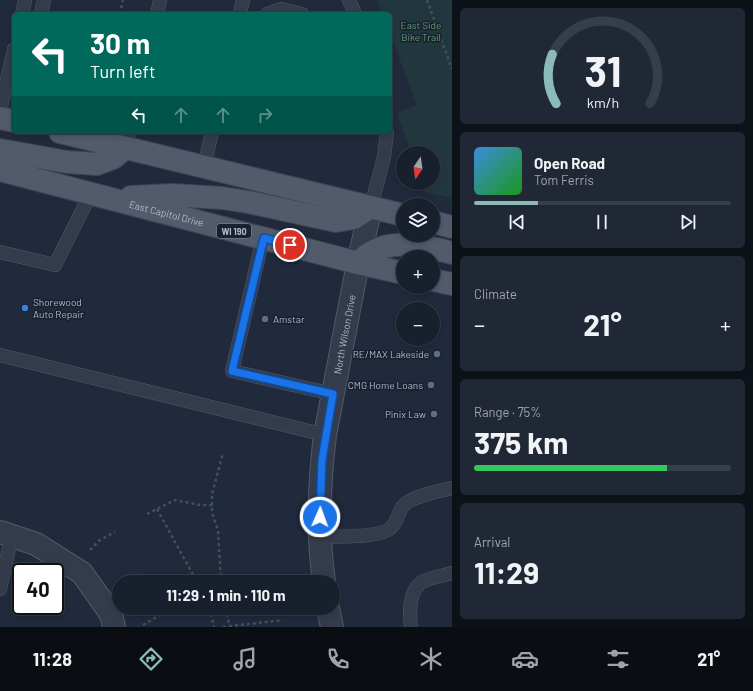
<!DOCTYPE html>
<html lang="en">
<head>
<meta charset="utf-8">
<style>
	body { margin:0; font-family:Barlow,sans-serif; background:#212835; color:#f1f3f6; height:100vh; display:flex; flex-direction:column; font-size:15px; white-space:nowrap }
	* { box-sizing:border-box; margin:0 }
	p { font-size:13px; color:#9fa3aa }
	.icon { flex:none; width:22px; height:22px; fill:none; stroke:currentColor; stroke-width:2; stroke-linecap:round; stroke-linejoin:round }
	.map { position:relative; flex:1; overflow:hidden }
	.panel { display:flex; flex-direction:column; gap:8px; padding:8px; background:#0d1219; width:301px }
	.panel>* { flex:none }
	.banner { position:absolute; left:12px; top:12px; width:380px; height:122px; border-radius:6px; box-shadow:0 2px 6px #0003,0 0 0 1px #363e49; background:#00695c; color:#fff; overflow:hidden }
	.needle { width:26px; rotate:193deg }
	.fabs { position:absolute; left:396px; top:146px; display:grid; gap:8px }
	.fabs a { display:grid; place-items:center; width:44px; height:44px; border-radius:50%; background:#18202d; box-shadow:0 2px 6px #0003,0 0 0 1px #363e49; font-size:20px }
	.speed { position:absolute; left:12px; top:563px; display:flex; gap:8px; font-size:20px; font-weight:700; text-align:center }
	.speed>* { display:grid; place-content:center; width:52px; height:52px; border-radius:50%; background:#18202d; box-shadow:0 2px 6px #0003,0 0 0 1px #363e49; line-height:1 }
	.speed .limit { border:2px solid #111; border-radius:6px; background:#fff; color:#111 }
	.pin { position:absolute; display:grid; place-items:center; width:34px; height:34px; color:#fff; margin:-17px; border:2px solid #fff; border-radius:50%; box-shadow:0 1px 4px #0007 }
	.me { position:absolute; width:44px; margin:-22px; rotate:2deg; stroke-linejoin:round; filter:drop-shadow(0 0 3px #0008) }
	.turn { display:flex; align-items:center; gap:14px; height:84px; padding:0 12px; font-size:18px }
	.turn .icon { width:52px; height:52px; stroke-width:2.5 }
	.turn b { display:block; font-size:28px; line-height:34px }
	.lanes { display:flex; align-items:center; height:38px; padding:0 12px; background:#0003; justify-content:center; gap:20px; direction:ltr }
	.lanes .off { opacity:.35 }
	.big { font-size:30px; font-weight:700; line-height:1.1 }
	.panel .tile { flex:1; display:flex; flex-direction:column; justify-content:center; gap:6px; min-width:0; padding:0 14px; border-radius:6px; background:#212835 }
	.panel .dial { align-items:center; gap:0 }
	.dial svg { height:104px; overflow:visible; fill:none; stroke:#363e49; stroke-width:7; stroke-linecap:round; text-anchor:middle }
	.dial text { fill:#f1f3f6; stroke:none }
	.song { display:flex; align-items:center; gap:12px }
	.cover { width:48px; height:48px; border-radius:6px; background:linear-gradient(135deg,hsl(210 70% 55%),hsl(120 70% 35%)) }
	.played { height:4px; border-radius:2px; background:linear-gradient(90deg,#8bbbb9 25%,#363e49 25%) }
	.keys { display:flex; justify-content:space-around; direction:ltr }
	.heat { display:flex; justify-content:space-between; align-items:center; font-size:22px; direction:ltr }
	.charge { height:6px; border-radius:3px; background:linear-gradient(90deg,#34c759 75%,#363e49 0) }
	.trip { position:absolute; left:112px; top:575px; width:228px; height:40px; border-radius:20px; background:#18202d; box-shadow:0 2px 6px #0003,0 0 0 1px #363e49; font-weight:700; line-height:40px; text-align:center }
	.menu { display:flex; height:64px; justify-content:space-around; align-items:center; background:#0a0d12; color:#9fa3aa }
	.menu .icon { width:28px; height:28px }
	.menu .active { color:#8bbbb9 }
	.menu b { font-size:18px; color:#f1f3f6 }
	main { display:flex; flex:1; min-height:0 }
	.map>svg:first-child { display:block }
	.green { fill:#22373d }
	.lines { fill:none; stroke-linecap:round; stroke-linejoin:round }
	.service-casing { stroke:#525969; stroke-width:14 }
	.minor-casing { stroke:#525969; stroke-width:24 }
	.tertiary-casing { stroke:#525969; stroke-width:24 }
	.primary-casing { stroke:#3d4555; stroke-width:24 }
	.path { stroke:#3d5357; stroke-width:2.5; stroke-dasharray:3 3; stroke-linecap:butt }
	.service { stroke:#343c4c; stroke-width:13 }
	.minor { stroke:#343c4c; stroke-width:22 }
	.tertiary { stroke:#343c4c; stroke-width:22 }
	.primary { stroke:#525b6c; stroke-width:22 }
	.route-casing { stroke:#114b97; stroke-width:10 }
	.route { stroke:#1a73e8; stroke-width:7 }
	.shop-dot { fill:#3f7fe0; stroke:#192130; stroke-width:1.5 }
	.service-dot { fill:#5c6f8a; stroke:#192130; stroke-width:1.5 }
	.labels { text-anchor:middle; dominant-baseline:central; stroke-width:3; stroke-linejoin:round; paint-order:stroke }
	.shield { fill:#192130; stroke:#82899a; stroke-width:1 }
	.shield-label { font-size:9px; font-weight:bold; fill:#afb6c8 }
	.park-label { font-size:10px; fill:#649b75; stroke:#192130 }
	.street-label { font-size:10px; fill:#afb6c8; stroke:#192130 }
	.poi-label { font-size:10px; fill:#afb6c8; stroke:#192130; text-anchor:end }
</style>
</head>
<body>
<main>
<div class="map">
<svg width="452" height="627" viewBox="0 0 452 627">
	<rect width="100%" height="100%" fill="#202a3c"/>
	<!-- green -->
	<path class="green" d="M377 0H452V206L450 198 425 192 422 183H433V153H411L397 113 417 105 390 33V14H383Z"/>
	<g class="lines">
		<defs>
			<g id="service">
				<path d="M349 0 355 14"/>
				<path d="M22 14 25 0"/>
				<path d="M41 14 44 0"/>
				<path d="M157 14 160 0"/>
				<path d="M240 14 243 0"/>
				<path d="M267 14 281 9 302 14"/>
				<path d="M0 111 14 49"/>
				<path d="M125 148 129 132"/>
				<path d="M204 167 212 132"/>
				<path d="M371 207 384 157 387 132"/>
				<path d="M263 238 232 371 333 394"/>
				<path d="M0 252 55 265 91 193"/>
				<path d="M0 355 325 435"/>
				<path d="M319 537C337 536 371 538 386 531 397 526 397 514 403 506 411 496 440 491 452 488"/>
				<path d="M0 589 12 535"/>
				<path d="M411 627C409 612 409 588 424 581 432 577 443 576 452 573"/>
			</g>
			<path id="minor" d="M0 532 36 544 82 573 111 614 114 627"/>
			<g id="tertiary">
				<path id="s1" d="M324 582C317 533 319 484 325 435L358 263 371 207"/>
				<path d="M328 608 332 627"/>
			</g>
			<g id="primary">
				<path d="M0 118 14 121"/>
				<path d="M60 132 403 215"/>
				<path d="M0 150 67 162 97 164 113 158 125 148"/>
				<path id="s2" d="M0 170 358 263 403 273"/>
				<path d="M131 197 172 195 222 198 248 202 336 221 354 218 371 207"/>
				<path d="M433 222 452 227"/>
				<path d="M358 263C362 260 365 256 370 253 394 238 426 246 452 253"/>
				<path d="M433 280 452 284"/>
			</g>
		</defs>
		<!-- service casing -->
		<use href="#service" class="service-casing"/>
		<!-- minor casing -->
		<use href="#minor" class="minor-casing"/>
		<!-- tertiary casing -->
		<use href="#tertiary" class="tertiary-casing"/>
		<!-- primary casing -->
		<use href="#primary" class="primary-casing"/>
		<!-- path -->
		<g class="path">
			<path d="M427 0 452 69"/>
			<path d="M120 14 123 0"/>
			<path d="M157 509 197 582"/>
			<path d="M147 514 175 500 200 505H212"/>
			<path d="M90 550 100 540 115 532"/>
			<path d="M122 582 138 573"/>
			<path d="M221 582 218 530 212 513V494L223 453"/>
			<path d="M210 608 214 627"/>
			<path d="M225 608 230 627"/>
			<path d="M143 625 160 615"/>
			<path d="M223 627 283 620"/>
		</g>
		<!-- service -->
		<use href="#service" class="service"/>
		<!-- minor -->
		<use href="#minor" class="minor"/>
		<!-- tertiary -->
		<use href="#tertiary" class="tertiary"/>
		<!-- primary -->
		<use href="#primary" class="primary"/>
	</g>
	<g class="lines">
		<defs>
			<path id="route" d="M290 245 264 238 232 371 333 394 322 460 320 517"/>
		</defs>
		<!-- route casing -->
		<use href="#route" class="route-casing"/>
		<!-- route -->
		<use href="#route" class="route"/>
	</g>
	<!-- markers -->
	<circle class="shop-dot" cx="25" cy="308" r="4"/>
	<g class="service-dot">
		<circle cx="265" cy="319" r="4"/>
		<circle cx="437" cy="354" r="4"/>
		<circle cx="431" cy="385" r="4"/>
		<circle cx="434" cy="414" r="4"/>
	</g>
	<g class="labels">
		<!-- shield labels -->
		<rect class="shield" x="217" y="224" width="34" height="14" rx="3"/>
		<g class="shield-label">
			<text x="234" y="231">WI 190</text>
		</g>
		<!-- park labels -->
		<g class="park-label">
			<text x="421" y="25">East Side<tspan x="421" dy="12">Bike Trail</tspan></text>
		</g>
		<!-- street labels -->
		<g class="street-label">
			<text stroke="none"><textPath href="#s2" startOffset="172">East Capitol Drive</textPath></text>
			<text stroke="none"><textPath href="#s1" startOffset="250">North Wilson Drive</textPath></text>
		</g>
		<!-- poi labels -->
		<g class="poi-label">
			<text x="33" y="302" text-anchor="start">Shorewood<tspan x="33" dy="12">Auto Repair</tspan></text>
			<text x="273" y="319" text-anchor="start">Amstar</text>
			<text x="429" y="354">RE/MAX Lakeside</text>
			<text x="423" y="385">CMG Home Loans</text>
			<text x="426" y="414">Pinix Law</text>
		</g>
	</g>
</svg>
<div class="fabs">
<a><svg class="needle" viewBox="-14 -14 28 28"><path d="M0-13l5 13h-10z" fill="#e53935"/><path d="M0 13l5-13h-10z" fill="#9fa3aa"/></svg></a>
<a><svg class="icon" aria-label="layers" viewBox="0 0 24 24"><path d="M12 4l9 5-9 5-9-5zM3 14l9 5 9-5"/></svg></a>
<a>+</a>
<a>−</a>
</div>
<div class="speed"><div class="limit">40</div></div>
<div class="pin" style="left:290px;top:245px;background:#d93025"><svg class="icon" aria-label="arrive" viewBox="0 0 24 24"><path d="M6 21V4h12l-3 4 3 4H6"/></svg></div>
<svg class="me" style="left:320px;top:517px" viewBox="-20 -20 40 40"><circle r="17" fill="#1a73e8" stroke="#fff" stroke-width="3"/><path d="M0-11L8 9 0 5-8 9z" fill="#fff"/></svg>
<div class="trip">11:29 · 1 min · 110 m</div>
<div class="banner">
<div class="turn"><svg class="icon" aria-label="left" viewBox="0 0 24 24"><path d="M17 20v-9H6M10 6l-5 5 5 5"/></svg><div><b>30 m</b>Turn left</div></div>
<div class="lanes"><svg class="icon" aria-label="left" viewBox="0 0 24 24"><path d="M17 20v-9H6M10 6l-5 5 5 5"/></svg><svg class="icon off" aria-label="ahead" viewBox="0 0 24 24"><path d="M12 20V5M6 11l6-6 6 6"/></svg><svg class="icon off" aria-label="ahead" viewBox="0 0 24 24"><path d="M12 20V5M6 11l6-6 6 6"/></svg><svg class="icon off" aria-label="right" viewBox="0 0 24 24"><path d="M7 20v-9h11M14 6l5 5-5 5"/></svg></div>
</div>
</div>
<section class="panel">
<div class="tile dial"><svg viewBox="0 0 100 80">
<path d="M14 69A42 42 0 1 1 86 69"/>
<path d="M14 69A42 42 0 0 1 11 31" stroke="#8bbbb9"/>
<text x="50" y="56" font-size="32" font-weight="700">31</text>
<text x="50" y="72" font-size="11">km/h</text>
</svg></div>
<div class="tile">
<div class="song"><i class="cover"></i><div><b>Open Road</b><p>Tom Ferris</p></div></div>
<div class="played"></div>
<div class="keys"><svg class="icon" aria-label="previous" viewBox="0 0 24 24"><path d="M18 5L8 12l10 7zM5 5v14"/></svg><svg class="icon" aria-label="pause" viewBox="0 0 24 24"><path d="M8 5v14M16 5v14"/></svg><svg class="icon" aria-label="next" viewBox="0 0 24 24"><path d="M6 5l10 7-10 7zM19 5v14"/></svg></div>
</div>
<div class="tile"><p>Climate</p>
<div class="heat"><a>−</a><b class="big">21°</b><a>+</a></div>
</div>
<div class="tile"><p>Range · 75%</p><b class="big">375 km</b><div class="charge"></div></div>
<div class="tile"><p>Arrival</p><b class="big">11:29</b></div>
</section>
</main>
<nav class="menu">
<b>11:28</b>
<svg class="icon active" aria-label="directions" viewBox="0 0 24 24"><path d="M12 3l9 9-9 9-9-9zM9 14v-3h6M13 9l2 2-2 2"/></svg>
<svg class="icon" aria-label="music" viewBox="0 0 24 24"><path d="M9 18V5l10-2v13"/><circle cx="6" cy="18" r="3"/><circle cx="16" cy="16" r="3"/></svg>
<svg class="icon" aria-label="phone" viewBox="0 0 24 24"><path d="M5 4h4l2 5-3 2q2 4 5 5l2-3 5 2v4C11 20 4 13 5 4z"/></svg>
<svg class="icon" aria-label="climate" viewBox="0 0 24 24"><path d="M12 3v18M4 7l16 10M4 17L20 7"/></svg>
<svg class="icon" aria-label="car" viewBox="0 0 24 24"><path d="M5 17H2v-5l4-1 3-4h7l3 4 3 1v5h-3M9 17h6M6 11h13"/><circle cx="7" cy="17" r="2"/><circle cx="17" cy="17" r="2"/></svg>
<svg class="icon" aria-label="filters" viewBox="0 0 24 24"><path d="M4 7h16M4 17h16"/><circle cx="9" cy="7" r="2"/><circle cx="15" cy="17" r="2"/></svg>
<b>21°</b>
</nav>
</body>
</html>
